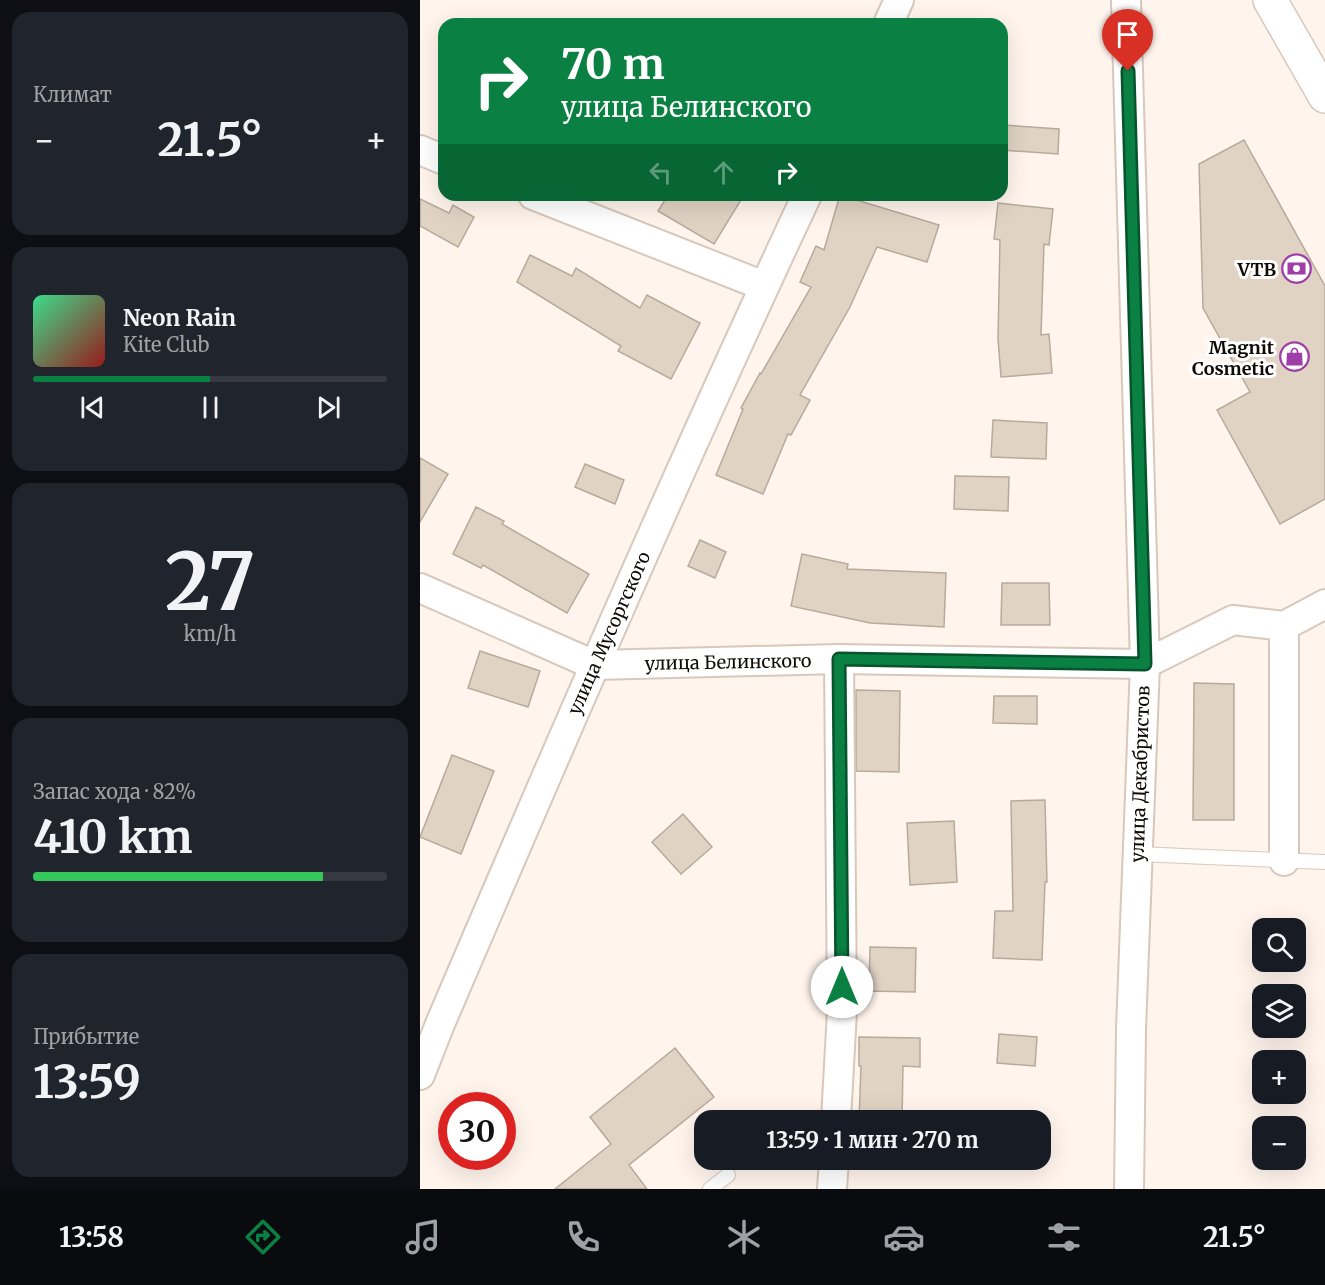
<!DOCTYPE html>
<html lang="ru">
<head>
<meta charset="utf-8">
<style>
	body { margin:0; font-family:Merriweather,serif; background:#20242c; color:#f1f3f6; height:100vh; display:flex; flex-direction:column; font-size:22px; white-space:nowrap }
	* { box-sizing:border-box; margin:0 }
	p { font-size:20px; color:#9ea1a6 }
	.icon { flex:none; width:33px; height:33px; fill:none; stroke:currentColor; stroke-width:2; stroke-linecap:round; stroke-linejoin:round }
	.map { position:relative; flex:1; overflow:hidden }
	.details { display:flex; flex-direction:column; gap:12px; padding:12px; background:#0d0f14; width:420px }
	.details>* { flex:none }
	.banner { position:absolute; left:18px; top:18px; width:570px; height:183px; border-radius:18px; box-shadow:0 6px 24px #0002; background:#0b8043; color:#fff; overflow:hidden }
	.buttons { position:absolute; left:832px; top:918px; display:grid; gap:12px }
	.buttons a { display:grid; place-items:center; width:54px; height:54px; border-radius:12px; background:#171b24; box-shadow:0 6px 24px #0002; font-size:30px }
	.speed { position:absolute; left:18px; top:1092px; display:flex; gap:12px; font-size:30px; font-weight:700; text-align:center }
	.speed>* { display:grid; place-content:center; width:78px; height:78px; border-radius:50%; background:#171b24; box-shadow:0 6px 24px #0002; line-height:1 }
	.speed .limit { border:9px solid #d22; background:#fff; color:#111 }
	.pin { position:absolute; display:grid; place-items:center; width:51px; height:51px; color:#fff; margin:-62px -26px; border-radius:50% 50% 50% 0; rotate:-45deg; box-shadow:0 0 6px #0007 }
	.pin .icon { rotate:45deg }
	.me { position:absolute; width:66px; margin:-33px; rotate:0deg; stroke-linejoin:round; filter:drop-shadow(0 0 4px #0008) }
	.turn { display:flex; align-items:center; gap:21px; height:126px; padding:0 24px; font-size:27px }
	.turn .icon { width:78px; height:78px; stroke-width:2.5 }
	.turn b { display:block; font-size:42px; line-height:51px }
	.lanes { display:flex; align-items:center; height:57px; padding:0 24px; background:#0003; justify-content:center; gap:30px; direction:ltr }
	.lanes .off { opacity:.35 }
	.big { font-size:45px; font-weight:700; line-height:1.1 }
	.details .card { flex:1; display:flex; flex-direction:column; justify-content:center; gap:9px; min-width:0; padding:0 21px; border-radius:18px; background:#20242c }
	.details .dial { align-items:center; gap:0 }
	.dial b { font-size:78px; line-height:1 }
	.song { display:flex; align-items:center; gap:18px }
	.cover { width:72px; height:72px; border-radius:9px; background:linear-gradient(135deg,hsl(150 70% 55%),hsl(0 70% 35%)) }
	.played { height:6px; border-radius:3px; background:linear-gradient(90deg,#0b8043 50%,#363941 50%) }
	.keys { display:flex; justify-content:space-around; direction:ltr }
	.heat { display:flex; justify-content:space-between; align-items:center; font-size:33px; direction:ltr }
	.charge { height:9px; border-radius:4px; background:linear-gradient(90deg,#34c759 82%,#363941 0) }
	.trip { position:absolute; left:274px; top:1110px; width:357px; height:60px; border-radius:18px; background:#171b24; box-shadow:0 6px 24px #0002; font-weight:700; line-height:60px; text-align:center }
	.menu { display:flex; height:96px; justify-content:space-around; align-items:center; background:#090b0e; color:#9ea1a6 }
	.menu .icon { width:42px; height:42px }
	.menu .selected { color:#0b8043 }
	.menu b { font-size:27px; color:#f1f3f6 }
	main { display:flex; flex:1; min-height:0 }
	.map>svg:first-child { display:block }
	.building { fill:#e0d3c4; stroke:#b7aa9c; stroke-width:1.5 }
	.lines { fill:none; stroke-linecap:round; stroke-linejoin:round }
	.service-casing { stroke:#d8c8bb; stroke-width:16 }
	.minor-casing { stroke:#d8c8bb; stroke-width:32 }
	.secondary-casing { stroke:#d8c8bb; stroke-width:36 }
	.service { stroke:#fff; stroke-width:14 }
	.minor { stroke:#fff; stroke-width:28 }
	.secondary { stroke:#fff; stroke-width:33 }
	.route-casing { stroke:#07532c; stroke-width:15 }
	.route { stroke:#0b8043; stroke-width:10 }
	.labels { text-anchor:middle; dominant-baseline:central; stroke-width:6; stroke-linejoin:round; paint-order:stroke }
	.poi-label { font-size:18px; font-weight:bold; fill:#0f0a06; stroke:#fff; text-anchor:end }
	.street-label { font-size:18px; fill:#0f0a06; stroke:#fff }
</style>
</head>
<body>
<main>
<section class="details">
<div class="card"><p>Климат</p>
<div class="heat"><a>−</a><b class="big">21.5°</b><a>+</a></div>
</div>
<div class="card">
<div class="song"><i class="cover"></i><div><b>Neon Rain</b><p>Kite Club</p></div></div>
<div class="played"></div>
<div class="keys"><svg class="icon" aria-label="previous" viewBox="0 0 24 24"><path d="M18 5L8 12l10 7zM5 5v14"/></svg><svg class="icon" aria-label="pause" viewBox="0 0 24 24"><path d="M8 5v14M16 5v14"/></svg><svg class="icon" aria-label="next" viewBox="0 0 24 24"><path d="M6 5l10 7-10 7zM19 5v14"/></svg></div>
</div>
<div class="card dial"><b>27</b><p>km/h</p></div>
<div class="card"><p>Запас хода · 82%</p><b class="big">410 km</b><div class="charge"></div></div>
<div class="card"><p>Прибытие</p><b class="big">13:59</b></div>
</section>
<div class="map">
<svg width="905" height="1189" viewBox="0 0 905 1189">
	<rect width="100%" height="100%" fill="#fff5ed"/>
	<!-- building -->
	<g class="building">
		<path d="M582 125 639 129 638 154 582 150Z"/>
		<path d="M824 140 905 286V499L860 524 797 410 830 392 783 308 779 164Z"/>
		<path d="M248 195H324L294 244 238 211Z"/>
		<path d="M420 195 519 225 507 262 457 247 430 307 380 395 390 400 371 435 368 434 343 494 296 475 323 409 321 408 340 373 341 374 391 287 380 282 396 246 404 250Z"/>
		<path d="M0 199 29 213 33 205 54 217 38 247 0 226Z"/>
		<path d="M578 203 633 209 629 245 624 244 621 335 629 334 632 373 581 377 578 339 580 240 574 239Z"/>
		<path d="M110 255 152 276 156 268 220 308 227 295 280 323 251 379 198 351 201 346 97 282Z"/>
		<path d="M573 420 627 423 626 459 571 457Z"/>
		<path d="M0 458 28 474 0 522Z"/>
		<path d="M165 464 204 480 195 504 155 487Z"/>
		<path d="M535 476 589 477 588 511 534 509Z"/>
		<path d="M56 507 84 521 82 524 169 574 147 613 63 565 61 568 33 554Z"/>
		<path d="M280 540 306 552 295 578 268 566Z"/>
		<path d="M382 554 428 564 427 569 526 573 524 627 450 623 371 606Z"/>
		<path d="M582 583H629L630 625H581Z"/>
		<path d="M60 651 120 671 108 707 48 688Z"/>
		<path d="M774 683 814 684V820H773Z"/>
		<path d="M436 690 480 691 479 772 436 771Z"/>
		<path d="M574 696H617V724L573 723Z"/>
		<path d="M32 755 74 771 41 854 0 837Z"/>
		<path d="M625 800 627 882H625L622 960 573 958 575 911H593L591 801Z"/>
		<path d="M263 814 292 847 261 874 232 842Z"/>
		<path d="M534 821 537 882 490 885 487 823Z"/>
		<path d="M450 947 496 948 495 992 449 991Z"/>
		<path d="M579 1034 617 1037 615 1066 577 1063Z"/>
		<path d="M439 1037 500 1038V1067L483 1066 482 1120H439L441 1066H439Z"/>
		<path d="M255 1048 294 1097 209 1165 227 1189H135L191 1144 170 1117Z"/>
	</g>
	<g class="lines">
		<defs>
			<g id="service">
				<path d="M717 854 905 862"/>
				<path d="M290 1189 308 1175"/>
			</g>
			<g id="minor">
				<path d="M706 0 725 664 711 1029 709 1189"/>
				<path d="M468 24 479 0"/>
				<path d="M0 150 24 160"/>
				<path d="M113 195 344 286"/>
				<path d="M0 588 174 665 419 659 725 664 813 620 864 626 905 604"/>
				<path d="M864 861V626"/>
				<path d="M0 1075 20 1024C139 746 259 468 387 195"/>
				<path d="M416 1120 422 1011 419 659"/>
				<path d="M412 1189 414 1160"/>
			</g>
			<path id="secondary" d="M850 0 905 96"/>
		</defs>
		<!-- service casing -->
		<use href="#service" class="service-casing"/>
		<!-- minor casing -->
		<use href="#minor" class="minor-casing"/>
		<!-- secondary casing -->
		<use href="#secondary" class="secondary-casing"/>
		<!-- service -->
		<use href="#service" class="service"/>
		<!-- minor -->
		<use href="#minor" class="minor"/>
		<!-- secondary -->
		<use href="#secondary" class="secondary"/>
	</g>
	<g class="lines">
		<defs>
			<path id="route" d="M422 987 419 659 725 664 708 71"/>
		</defs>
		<!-- route casing -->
		<use href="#route" class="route-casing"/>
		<!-- route -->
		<use href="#route" class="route"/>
	</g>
	<!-- icons -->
	<defs>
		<symbol id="bank-ring" viewBox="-11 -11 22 22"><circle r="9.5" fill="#fff" stroke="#9e3ea6" stroke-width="1.5"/><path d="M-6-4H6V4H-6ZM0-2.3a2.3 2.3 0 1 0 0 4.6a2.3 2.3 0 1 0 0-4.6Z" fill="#9e3ea6"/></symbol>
		<symbol id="shop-ring" viewBox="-11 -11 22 22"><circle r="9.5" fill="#fff" stroke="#9e3ea6" stroke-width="1.5"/><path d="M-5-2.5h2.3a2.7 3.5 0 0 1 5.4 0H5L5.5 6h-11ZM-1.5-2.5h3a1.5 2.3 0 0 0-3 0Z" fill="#9e3ea6"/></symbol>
	</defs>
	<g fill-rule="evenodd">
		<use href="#bank-ring" x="860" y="252" width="33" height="33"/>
		<use href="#shop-ring" x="858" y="340" width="33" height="33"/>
	</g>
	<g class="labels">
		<!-- poi labels -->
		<g class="poi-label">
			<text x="856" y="269">VTB</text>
			<text x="854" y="347">Magnit<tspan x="854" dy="21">Cosmetic</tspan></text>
		</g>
		<!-- street labels -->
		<g class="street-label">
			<text transform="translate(189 633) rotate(-66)">улица Мусоргского</text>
			<text transform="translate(308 662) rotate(-1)">улица Белинского</text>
			<text transform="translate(720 774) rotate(-88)">улица Декабристов</text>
		</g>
	</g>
</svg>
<div class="buttons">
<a><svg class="icon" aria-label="search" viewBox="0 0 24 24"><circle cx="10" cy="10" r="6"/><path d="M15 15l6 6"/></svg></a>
<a><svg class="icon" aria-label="layers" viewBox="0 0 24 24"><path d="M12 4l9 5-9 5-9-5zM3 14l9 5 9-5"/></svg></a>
<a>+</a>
<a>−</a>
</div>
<div class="speed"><div class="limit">30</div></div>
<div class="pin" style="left:708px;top:71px;background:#d93025"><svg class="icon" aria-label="arrive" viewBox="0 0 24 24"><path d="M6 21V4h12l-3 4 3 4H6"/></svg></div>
<svg class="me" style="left:422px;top:987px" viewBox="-20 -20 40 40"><circle r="19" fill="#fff"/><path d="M0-13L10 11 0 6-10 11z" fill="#0b8043"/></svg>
<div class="trip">13:59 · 1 мин · 270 m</div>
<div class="banner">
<div class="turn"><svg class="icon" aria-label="right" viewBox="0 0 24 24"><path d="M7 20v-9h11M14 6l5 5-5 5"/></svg><div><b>70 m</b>улица Белинского</div></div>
<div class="lanes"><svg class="icon off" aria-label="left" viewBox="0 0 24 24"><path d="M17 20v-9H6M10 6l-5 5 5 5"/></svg><svg class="icon off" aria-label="ahead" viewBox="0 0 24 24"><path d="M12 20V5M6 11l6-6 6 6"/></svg><svg class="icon" aria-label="right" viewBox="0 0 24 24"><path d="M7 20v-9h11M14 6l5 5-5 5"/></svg></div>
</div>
</div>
</main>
<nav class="menu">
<b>13:58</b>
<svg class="icon selected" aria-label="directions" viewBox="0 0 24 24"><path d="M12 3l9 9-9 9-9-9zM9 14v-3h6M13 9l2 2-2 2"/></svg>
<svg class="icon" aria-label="music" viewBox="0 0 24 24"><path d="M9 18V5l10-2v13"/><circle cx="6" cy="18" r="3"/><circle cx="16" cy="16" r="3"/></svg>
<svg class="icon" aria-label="phone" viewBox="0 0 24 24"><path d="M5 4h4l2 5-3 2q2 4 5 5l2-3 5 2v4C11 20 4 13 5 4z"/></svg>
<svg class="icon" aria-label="climate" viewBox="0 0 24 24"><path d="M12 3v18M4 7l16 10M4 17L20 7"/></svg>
<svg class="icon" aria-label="car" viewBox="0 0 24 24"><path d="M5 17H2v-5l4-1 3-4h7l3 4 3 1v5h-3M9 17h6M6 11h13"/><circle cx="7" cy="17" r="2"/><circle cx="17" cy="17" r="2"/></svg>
<svg class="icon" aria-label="filters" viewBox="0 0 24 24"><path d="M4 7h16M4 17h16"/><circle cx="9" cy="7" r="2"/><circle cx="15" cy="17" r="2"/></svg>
<b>21.5°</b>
</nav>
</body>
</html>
